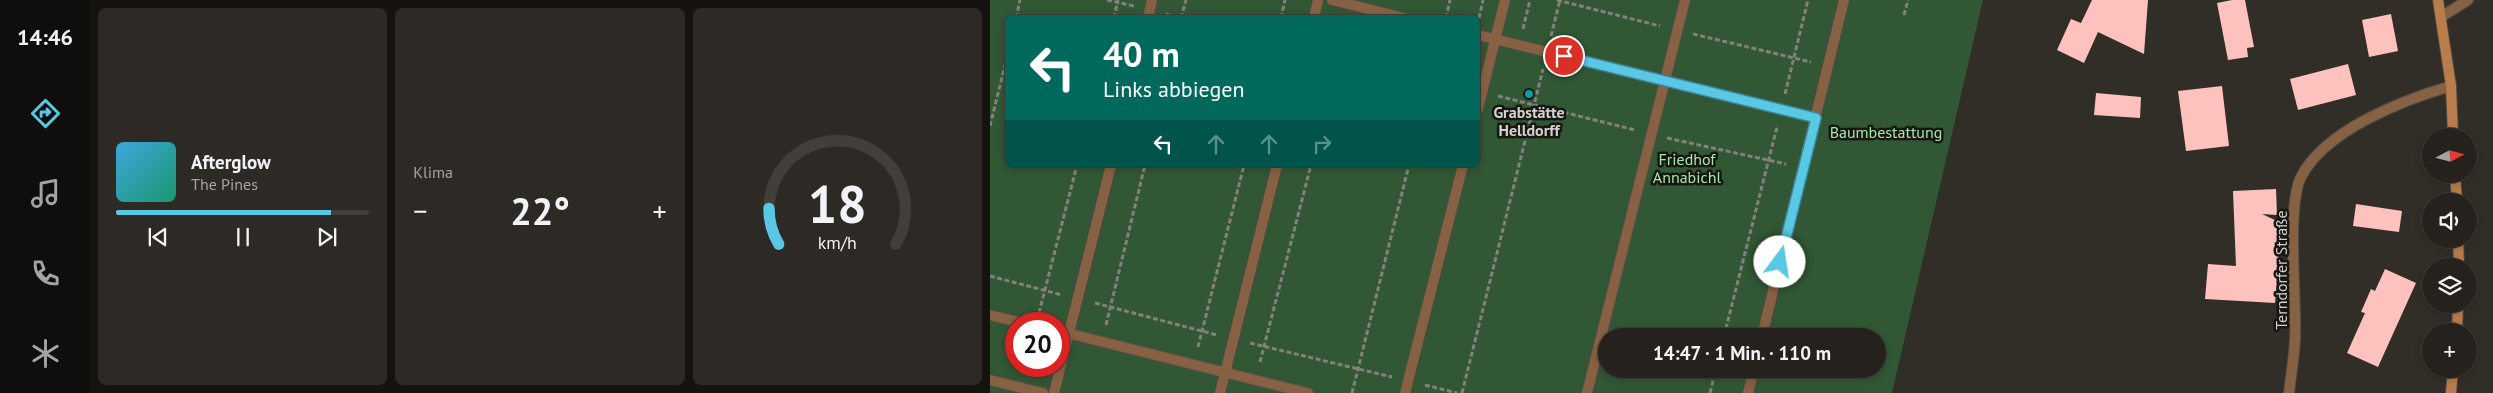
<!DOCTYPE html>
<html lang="de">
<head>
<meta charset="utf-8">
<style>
	body { margin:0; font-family:"PT Sans",sans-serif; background:#2d2a26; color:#f1f3f6; height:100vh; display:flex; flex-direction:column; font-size:19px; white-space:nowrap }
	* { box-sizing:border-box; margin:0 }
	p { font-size:16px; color:#a3a4a4 }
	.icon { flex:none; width:28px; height:28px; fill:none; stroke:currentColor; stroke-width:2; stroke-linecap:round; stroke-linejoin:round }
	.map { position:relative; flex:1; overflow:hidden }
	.details { display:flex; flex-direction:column; gap:8px; padding:8px; background:#141310; width:900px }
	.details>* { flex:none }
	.top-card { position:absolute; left:15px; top:15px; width:475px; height:152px; border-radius:8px; box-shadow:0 2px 8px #0003,0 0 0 1px #423f3b; background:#00695c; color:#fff; overflow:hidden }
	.needle { width:32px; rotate:83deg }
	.fabs { position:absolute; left:1432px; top:128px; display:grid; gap:10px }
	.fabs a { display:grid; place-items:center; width:55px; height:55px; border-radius:50%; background:#25221d; box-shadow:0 2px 8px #0003,0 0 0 1px #423f3b; font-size:25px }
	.speed { position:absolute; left:15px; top:312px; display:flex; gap:10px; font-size:25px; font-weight:700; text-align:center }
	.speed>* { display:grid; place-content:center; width:65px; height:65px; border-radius:50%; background:#25221d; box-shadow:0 2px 8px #0003,0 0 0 1px #423f3b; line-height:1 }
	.speed .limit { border:8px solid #d22; background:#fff; color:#111 }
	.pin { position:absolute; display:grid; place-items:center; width:42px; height:42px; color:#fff; margin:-21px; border:2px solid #fff; border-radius:50%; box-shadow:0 1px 5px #0007 }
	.me { position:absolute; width:55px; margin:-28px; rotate:14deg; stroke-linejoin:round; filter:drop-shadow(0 0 4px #0008) }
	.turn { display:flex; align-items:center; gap:18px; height:105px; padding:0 15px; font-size:22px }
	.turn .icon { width:65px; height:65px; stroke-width:2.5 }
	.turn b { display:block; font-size:35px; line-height:42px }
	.lanes { display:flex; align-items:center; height:48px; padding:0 15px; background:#0003; justify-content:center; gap:25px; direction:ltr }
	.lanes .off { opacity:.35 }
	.big { font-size:38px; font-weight:700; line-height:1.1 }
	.details .tile { flex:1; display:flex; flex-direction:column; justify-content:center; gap:8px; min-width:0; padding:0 18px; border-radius:8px; background:#2d2a26 }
	.details .dial { align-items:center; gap:0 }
	.dial svg { height:130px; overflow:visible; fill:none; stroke:#423f3b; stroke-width:7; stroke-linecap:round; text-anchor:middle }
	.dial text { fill:#f1f3f6; stroke:none }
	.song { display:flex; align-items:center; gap:15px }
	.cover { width:60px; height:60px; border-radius:8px; background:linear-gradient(135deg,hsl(200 70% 55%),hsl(160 70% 35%)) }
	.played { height:5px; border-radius:2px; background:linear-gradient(90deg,#59c8e5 85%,#423f3b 85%) }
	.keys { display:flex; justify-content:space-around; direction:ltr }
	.heat { display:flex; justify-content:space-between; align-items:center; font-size:28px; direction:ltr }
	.details .tiles { flex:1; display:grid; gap:8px; grid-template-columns:repeat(3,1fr) }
	.trip { position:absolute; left:608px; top:328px; width:288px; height:50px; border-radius:25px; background:#25221d; box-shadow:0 2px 8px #0003,0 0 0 1px #423f3b; font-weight:700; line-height:50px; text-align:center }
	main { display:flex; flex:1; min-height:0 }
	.dock { display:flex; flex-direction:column; width:90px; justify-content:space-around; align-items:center; background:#0f0e0c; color:#a3a4a4 }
	.dock .icon { width:35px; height:35px }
	.dock .selected { color:#59c8e5 }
	.dock b { font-size:22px; color:#f1f3f6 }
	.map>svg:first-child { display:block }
	.green { fill:#315734; fill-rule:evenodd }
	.building { fill:#fdc1be }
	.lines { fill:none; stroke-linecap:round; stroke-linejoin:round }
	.service-casing { stroke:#4e4b45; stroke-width:12 }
	.minor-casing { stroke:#4e4b45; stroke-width:12 }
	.secondary-casing { stroke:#4e4b45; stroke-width:12 }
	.path { stroke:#84817c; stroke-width:3; stroke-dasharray:5 2.5; stroke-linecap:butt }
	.service { stroke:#876143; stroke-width:10 }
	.minor { stroke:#876143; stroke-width:10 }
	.secondary { stroke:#b97d4b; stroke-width:10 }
	.route-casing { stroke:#3a8295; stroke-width:12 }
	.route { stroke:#59c8e5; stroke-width:9 }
	.culture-dot { fill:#0f9aa8; stroke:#171613; stroke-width:2 }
	.labels { text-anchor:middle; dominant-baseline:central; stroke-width:5; stroke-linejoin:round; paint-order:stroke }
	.poi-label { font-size:16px; font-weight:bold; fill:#d3d1cd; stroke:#171613 }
	.park-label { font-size:16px; fill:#a2e9a5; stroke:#171613 }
	.street-label { font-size:16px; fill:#d3d1cd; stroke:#171613 }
</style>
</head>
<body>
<main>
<nav class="dock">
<b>14:46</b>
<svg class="icon selected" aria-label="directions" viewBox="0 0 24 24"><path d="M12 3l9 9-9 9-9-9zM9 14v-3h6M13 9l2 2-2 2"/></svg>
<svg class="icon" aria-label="music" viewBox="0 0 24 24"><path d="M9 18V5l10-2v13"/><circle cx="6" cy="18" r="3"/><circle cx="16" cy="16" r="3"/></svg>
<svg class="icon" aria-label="phone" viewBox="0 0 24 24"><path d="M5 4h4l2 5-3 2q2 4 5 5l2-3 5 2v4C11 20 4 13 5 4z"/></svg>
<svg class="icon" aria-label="climate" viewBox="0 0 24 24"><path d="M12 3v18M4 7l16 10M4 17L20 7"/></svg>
</nav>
<section class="details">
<div class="tiles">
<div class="tile">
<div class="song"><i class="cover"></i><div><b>Afterglow</b><p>The Pines</p></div></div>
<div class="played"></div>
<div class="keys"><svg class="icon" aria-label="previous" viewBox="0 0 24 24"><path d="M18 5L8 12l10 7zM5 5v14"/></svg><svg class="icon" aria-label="pause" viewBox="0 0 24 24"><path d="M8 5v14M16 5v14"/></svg><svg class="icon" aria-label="next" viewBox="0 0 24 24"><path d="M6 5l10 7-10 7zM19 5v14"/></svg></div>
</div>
<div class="tile"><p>Klima</p>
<div class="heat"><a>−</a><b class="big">22°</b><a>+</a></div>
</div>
<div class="tile dial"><svg viewBox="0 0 100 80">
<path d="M14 69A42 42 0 1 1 86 69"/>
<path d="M14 69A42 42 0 0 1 8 47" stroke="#59c8e5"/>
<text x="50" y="56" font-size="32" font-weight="700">18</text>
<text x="50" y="72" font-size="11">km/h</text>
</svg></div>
</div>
</section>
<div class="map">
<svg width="1503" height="393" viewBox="0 0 1503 393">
	<rect width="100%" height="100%" fill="#312d27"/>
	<!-- green -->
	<path class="green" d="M0 0H993L902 393H0ZM18 18H488V165H18ZM26 324H69V366H26ZM616 336H886V369H616Z"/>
	<!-- building -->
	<g class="building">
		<path d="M1102 0H1158L1154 54 1108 32 1094 63 1067 50 1081 19 1091 23Z"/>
		<path d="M1242 0H1255L1264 47 1257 48 1258 57 1238 60 1227 3Z"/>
		<path d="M1401 14 1408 51 1379 57 1372 20Z"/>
		<path d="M1358 64 1366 95 1308 110 1300 79Z"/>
		<path d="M1232 86 1239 146 1196 151 1188 91Z"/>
		<path d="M1106 93 1151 97 1150 118 1104 115Z"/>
		<path d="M1286 189 1287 215 1272 214 1287 221 1289 256 1285 303 1215 299 1218 264 1246 266 1243 191Z"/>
		<path d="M1366 204 1412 211 1409 232 1363 226Z"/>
		<path d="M1395 269 1426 283 1388 367 1357 353 1375 313 1371 312 1381 289 1385 291Z"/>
	</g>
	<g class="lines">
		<defs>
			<g id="service">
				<path d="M342 0 414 18"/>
				<path d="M158 18 162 0"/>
				<path d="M324 18 328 0"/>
				<path d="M488 35 826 118"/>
				<path d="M488 109 515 0"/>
				<path d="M0 315 37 324"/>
				<path d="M69 331 318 393"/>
				<path d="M772 336 854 0"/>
				<path d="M0 380 53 393"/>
				<path d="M64 393 121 165"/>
				<path d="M230 393 287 165"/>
				<path d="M415 393 473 165"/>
				<path d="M597 393 695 0"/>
				<path d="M758 393 764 369"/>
			</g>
			<g id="minor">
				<path d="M1451 17 1478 0"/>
				<path d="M1299 393C1301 375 1304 358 1305 340 1307 301 1296 208 1311 177 1335 130 1413 100 1461 86"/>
			</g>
			<g id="secondary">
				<path d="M1448 0 1461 86 1463 136"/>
				<path d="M1465 174 1467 201"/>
				<path d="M1468 239 1469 266"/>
				<path d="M1467 331 1468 304"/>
				<path d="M1461 393 1463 369"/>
			</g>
		</defs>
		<!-- service casing -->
		<use href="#service" class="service-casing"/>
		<!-- minor casing -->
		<use href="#minor" class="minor-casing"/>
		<!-- secondary casing -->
		<use href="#secondary" class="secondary-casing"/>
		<!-- path -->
		<g class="path">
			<path d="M117 0 144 6"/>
			<path d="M567 0 670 26"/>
			<path d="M176 14 189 18"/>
			<path d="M914 15 918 0"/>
			<path d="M26 18 30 0"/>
			<path d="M124 18 128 0"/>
			<path d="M191 18 196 0"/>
			<path d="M291 18 295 0"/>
			<path d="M456 18 460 0"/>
			<path d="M489 18 493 0"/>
			<path d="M533 29 540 0"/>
			<path d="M703 34 821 62"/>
			<path d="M561 36 570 0"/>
			<path d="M795 94 818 0"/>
			<path d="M508 96 645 130"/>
			<path d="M0 126 18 53"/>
			<path d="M677 138 796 164"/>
			<path d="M0 276 72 295"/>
			<path d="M105 303 227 335"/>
			<path d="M49 313 87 165"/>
			<path d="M116 325 155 165"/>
			<path d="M734 336 787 127"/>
			<path d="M260 343 402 377"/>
			<path d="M208 347 254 165"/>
			<path d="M270 362 321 165"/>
			<path d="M435 385 467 393"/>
			<path d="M362 393 419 165"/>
			<path d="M472 393 553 69"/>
			<path d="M720 393 726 369"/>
		</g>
		<!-- service -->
		<use href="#service" class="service"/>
		<!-- minor -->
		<use href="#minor" class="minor"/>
		<!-- secondary -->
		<use href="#secondary" class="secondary"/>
	</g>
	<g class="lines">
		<defs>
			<path id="route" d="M574 56 826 118 790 262"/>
		</defs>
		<!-- route casing -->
		<use href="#route" class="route-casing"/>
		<!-- route -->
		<use href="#route" class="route"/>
	</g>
	<!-- markers -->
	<circle class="culture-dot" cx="539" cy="94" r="5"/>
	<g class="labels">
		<!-- poi labels -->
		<g class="poi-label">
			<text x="539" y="112">Grabstätte<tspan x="539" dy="18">Helldorff</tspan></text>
		</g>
		<!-- park labels -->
		<g class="park-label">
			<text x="896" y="132">Baumbestattung</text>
			<text x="697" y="159">Friedhof<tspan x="697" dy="18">Annabichl</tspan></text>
		</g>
		<!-- street labels -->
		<g class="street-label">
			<text transform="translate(1291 270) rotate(-90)">Terndorfer Straße</text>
		</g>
	</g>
</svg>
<div class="fabs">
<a><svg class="needle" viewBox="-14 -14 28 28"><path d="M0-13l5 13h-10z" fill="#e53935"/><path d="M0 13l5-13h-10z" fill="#a3a4a4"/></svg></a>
<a><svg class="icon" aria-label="sound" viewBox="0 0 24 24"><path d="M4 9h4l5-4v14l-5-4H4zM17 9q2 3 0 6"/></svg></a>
<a><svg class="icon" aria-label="layers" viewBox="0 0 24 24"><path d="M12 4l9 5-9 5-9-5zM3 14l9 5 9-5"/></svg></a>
<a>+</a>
</div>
<div class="speed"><div class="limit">20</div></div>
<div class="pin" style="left:574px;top:56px;background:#d93025"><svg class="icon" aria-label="arrive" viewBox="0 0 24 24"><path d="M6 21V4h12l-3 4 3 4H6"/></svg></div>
<svg class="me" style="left:790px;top:262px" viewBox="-20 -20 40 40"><circle r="19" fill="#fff"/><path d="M0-13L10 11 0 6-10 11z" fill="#59c8e5"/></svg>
<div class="trip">14:47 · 1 Min. · 110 m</div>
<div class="top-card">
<div class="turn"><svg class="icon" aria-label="left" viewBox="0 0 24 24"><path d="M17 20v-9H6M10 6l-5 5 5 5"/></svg><div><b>40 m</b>Links abbiegen</div></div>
<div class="lanes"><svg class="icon" aria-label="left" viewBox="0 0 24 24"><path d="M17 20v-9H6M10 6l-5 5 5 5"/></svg><svg class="icon off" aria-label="ahead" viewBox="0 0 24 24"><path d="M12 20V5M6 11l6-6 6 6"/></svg><svg class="icon off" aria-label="ahead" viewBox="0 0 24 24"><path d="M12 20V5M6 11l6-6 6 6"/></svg><svg class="icon off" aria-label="right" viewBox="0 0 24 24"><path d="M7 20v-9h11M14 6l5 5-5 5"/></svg></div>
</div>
</div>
</main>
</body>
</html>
